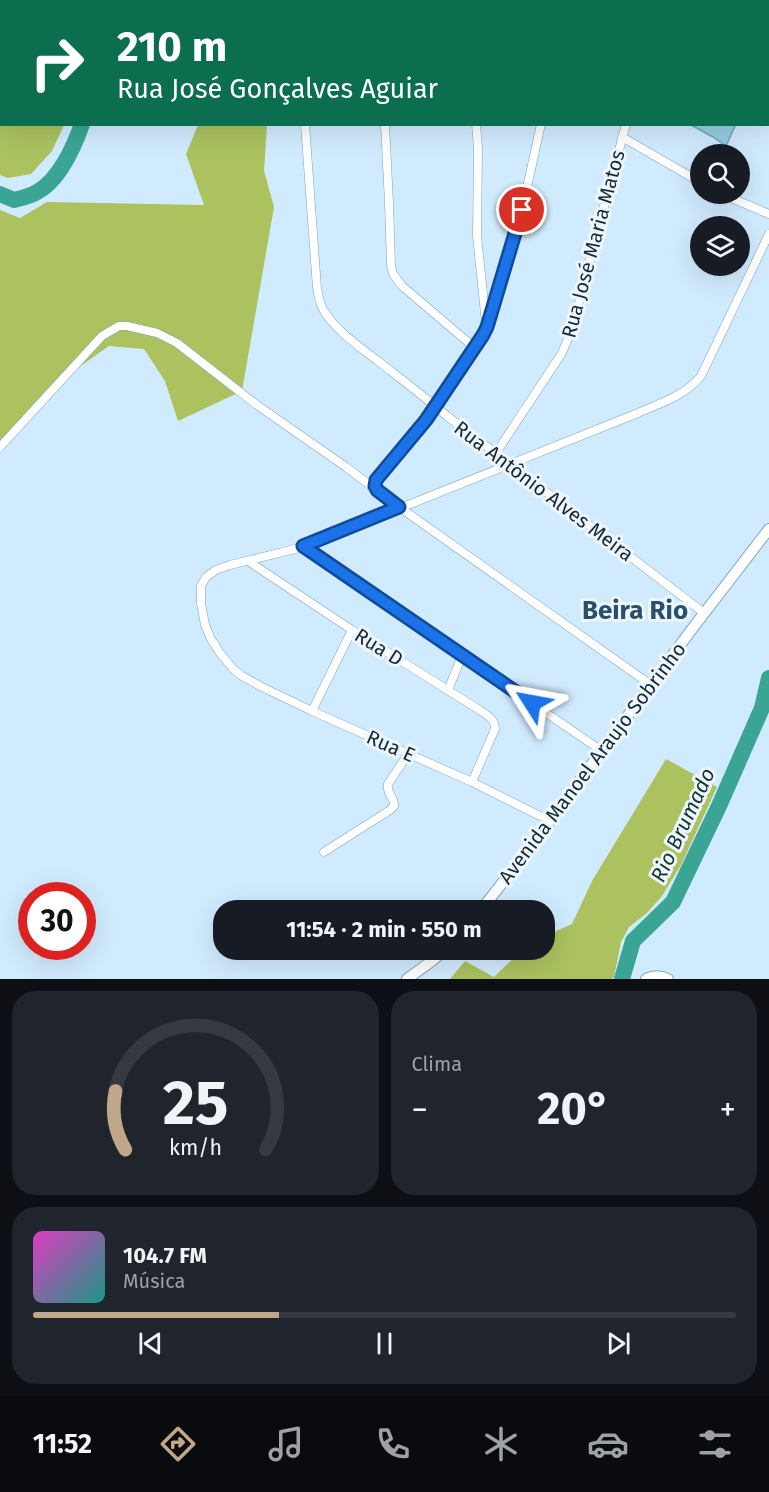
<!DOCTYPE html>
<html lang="pt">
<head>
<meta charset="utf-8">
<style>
	body { margin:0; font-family:"Fira Sans",sans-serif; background:#20242c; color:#f1f3f6; height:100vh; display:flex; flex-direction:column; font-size:22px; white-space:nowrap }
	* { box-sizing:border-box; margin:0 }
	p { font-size:20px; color:#9ea1a6 }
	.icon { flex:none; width:33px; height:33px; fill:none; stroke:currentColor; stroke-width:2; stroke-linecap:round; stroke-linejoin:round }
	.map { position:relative; height:979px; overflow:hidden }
	.panel { display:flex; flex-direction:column; gap:12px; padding:12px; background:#0d0f14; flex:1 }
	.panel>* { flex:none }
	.guide { position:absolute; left:0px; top:0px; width:770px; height:126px; box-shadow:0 6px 24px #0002; background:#0b6e4f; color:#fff; overflow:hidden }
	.tools { position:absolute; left:690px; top:144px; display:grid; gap:12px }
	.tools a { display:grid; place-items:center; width:60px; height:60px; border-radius:50%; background:#171b24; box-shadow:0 6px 24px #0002; font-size:30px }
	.speed { position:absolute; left:18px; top:882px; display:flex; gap:12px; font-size:30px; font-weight:700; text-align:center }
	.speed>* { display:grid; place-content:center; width:78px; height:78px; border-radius:50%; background:#171b24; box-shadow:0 6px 24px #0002; line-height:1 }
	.speed .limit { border:9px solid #d22; background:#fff; color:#111 }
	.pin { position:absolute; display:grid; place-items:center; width:51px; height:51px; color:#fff; margin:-26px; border:3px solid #fff; border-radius:50%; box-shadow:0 2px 6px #0007 }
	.me { position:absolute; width:66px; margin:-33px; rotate:304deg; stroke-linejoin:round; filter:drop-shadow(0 0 4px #0008) }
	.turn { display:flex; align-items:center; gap:21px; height:126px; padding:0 18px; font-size:27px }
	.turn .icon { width:78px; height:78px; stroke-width:2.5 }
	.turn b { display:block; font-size:42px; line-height:51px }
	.big { font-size:45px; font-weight:700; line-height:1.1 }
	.panel .tile { flex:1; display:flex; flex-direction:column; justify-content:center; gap:9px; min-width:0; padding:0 21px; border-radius:24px; background:#20242c }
	.panel .dial { align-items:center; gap:0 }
	.dial svg { height:156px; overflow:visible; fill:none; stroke:#363941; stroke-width:7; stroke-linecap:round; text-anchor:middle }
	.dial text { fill:#f1f3f6; stroke:none }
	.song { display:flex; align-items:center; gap:18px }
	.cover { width:72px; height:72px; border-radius:9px; background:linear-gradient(135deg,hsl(310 70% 55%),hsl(170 70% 35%)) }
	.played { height:6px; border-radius:3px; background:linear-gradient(90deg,#c1a78a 35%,#363941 35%) }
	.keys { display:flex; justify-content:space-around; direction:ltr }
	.heat { display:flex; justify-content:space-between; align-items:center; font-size:33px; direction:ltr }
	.panel .tiles { flex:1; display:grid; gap:12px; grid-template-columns:1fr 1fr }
	.tile:last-child { grid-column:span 2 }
	.trip { position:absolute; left:213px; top:900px; width:342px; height:60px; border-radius:24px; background:#171b24; box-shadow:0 6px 24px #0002; font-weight:700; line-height:60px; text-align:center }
	.dock { display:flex; height:96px; justify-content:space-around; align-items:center; background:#090b0e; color:#9ea1a6 }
	.dock .icon { width:42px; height:42px }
	.dock .current { color:#c1a78a }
	.dock b { font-size:27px; color:#f1f3f6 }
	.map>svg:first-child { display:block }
	.green { fill:#abc25f }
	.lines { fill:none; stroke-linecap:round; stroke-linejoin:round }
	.river { stroke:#3aa594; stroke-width:16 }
	.building { fill:#95cee0; stroke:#73aabc; stroke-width:1.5 }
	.minor-casing { stroke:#79a3c1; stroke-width:9 }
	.tertiary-casing { stroke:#79a3c1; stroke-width:12 }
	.primary-casing { stroke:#79a3c1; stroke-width:14 }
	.minor { stroke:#fff; stroke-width:8 }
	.tertiary { stroke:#fff; stroke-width:10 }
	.primary { stroke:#fff; stroke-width:12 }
	.route-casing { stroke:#114b97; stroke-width:15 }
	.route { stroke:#1a73e8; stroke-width:10 }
	.labels { text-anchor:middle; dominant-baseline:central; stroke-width:6; stroke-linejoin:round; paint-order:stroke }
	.street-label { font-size:20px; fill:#172833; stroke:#edf6fc }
	.water-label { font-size:21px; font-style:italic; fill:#163630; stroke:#edf6fc }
	.district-label { font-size:26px; font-weight:bold; fill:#29516b; stroke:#edf6fc }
</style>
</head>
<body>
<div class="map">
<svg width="769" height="979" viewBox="0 0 769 979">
	<rect width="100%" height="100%" fill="#d1ebfe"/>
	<!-- green -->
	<g class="green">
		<path d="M0 24 2 25V124L64 125 52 151 31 174 8 178 0 175Z"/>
		<path d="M198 125H267L264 171 274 207 242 391 178 421 165 381 144 349 109 346 49 388 0 442V210L20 218 47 202 204 205 186 154Z"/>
		<path d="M666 759 717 787 681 865 662 896 647 913 629 927 621 942 614 977 612 979H450L465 961 494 977 522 950H544L545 936 572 924 592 881Z"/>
	</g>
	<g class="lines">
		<!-- river -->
		<g class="river">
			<path d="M158 2 159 0"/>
			<path d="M0 194 14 200C22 198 31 196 37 192 59 180 74 147 82 124"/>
			<path d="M622 979 633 941 673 902 719 806 762 708 769 678"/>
		</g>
	</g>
	<!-- building -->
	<path class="building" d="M689 124H736L726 146 713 137Z"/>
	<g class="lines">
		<defs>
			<g id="minor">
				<path d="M68 0 72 2"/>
				<path d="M638 0V2"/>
				<path d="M328 2V0"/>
				<path d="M466 2V0"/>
				<path d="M768 111 769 112"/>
				<path d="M305 124 317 288C319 298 320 306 326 314 339 333 360 347 378 361 401 379 425 397 447 416L704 613"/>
				<path d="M385 124 389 203 391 265 393 274 402 286 475 348"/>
				<path d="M476 124 478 148 477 236 486 323"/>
				<path d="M622 137 700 182"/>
				<path d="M722 194 769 214"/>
				<path d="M0 447 102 336 119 326H127L157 333 177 343 257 405 346 467 399 507 651 685"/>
				<path d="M496 453 562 353 572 329 608 191 626 124"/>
				<path d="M377 490 375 486 376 480 426 420 475 348 487 327 522 210 541 124"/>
				<path d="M303 547 602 751"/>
				<path d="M248 561 352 630 478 709C486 714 495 719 495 729L472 782"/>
				<path d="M448 690 462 656"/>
				<path d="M312 711 352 630"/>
				<path d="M550 821 472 782 312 711 262 687 242 676 234 670 220 653 211 639 205 625 201 603V586L206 577 216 570 230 565 303 547 638 413C660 403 685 396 701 376L769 234"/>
				<path d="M324 852 390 810 394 806C395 797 386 795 388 784L408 754"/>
			</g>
			<g id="tertiary">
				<path d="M481 910 529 849 689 633 769 529"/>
				<path d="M407 979 433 960 445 950"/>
				<path d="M646 979C654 975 660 975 668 979"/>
			</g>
			<g id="primary">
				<path d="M173 0 177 2"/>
				<path d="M734 2 743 0"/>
			</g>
		</defs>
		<!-- minor casing -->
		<use href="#minor" class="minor-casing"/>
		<!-- tertiary casing -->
		<use href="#tertiary" class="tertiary-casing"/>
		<!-- primary casing -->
		<use href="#primary" class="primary-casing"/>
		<!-- minor -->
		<use href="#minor" class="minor"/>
		<!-- tertiary -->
		<use href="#tertiary" class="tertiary"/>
		<!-- primary -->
		<use href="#primary" class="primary"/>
	</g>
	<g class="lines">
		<defs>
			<path id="route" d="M522 210 487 327 483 335 426 420 376 480 375 486 377 490 399 507 303 546 532 703"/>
		</defs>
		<!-- route casing -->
		<use href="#route" class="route-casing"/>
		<!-- route -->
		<use href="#route" class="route"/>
	</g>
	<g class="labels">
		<!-- street labels -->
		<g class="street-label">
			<text transform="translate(593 244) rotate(-75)">Rua José Maria Matos</text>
			<text transform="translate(544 491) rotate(37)">Rua Antônio Alves Meira</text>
			<text transform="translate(379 647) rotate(32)">Rua D</text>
			<text transform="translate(391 746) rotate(24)">Rua E</text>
			<text transform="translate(592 763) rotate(-53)">Avenida Manoel Araujo Sobrinho</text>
		</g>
		<!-- water labels -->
		<g class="water-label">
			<text transform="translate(683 825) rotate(-65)">Rio Brumado</text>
		</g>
		<!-- district labels -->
		<g class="district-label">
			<text x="635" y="610">Beira Rio</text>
		</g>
	</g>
</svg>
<div class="tools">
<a><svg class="icon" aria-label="search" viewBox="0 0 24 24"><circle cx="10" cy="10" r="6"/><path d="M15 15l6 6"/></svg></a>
<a><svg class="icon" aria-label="layers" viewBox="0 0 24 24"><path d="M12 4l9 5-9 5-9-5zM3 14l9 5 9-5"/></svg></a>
</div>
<div class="speed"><div class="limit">30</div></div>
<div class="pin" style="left:522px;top:210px;background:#d93025"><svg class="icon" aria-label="arrive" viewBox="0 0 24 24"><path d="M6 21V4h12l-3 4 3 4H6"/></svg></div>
<svg class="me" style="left:532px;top:703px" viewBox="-20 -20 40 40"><path d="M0-17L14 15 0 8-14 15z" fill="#1a73e8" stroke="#fff" stroke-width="4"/></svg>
<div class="trip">11:54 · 2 min · 550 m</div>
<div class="guide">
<div class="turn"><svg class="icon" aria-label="right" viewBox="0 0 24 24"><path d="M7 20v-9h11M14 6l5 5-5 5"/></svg><div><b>210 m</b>Rua José Gonçalves Aguiar</div></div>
</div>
</div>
<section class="panel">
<div class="tiles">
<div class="tile dial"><svg viewBox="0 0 100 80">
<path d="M14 69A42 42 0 1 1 86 69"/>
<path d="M14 69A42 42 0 0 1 9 39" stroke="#c1a78a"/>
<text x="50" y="56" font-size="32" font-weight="700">25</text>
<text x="50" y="72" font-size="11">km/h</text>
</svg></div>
<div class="tile"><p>Clima</p>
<div class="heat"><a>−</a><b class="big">20°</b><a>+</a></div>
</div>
<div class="tile">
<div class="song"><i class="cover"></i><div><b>104.7 FM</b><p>Música</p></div></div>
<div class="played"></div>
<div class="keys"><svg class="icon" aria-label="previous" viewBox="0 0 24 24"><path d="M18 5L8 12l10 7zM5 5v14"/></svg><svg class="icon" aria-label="pause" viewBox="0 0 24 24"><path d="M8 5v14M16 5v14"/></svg><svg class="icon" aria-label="next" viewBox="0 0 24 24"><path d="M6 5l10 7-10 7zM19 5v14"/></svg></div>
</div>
</div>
</section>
<nav class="dock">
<b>11:52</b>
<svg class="icon current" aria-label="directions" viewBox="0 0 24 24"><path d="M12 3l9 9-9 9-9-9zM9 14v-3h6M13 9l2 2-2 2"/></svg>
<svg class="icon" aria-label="music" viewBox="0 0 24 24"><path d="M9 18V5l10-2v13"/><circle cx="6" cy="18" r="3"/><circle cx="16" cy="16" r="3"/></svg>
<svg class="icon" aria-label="phone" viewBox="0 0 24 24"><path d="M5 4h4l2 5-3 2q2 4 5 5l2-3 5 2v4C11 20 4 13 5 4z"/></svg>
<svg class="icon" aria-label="climate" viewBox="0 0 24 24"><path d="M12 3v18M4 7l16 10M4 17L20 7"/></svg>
<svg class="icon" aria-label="car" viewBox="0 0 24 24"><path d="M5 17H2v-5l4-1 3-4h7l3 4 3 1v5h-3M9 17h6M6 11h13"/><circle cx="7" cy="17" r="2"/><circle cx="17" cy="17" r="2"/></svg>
<svg class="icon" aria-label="filters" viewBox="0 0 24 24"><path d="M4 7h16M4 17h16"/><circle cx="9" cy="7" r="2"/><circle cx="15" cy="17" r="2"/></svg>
</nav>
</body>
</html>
